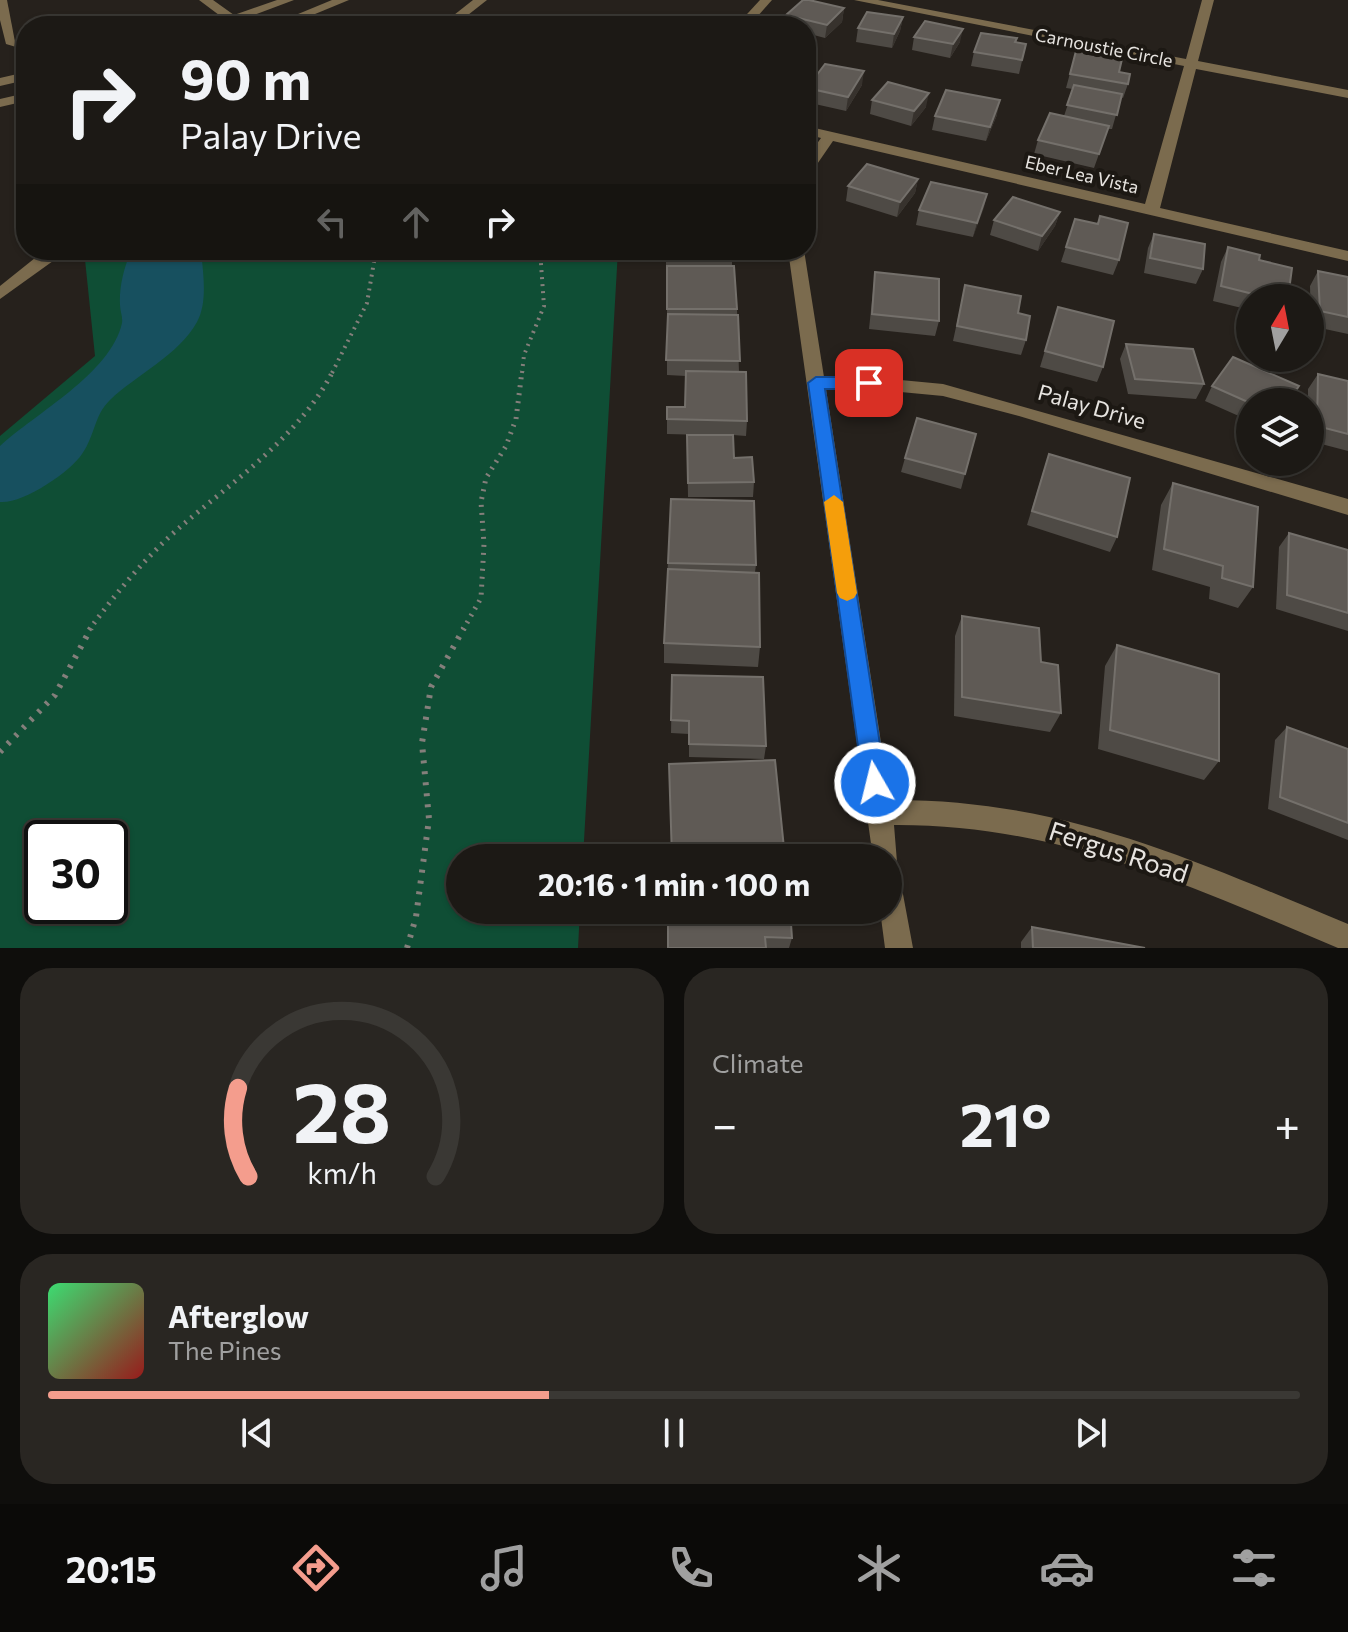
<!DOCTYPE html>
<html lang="en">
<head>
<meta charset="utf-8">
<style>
	body { margin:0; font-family:Commissioner,sans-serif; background:#292622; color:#f1f3f6; height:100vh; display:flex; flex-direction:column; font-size:30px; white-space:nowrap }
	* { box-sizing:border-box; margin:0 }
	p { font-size:26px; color:#a0a0a0 }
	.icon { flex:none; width:44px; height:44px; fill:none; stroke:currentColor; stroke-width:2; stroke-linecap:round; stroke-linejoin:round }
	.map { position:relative; height:948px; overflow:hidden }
	.panel { display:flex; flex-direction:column; gap:20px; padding:20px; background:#0f0e0c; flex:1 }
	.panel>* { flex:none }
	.guide { position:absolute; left:16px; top:16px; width:800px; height:244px; border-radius:32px; box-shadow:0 2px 6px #0004,0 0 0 2px #3a3834; background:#1c1915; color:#f1f3f6; overflow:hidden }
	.needle { width:52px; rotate:10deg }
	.fabs { position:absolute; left:1236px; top:284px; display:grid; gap:16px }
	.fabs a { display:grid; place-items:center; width:88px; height:88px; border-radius:50%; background:#1c1915; box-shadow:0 2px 6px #0004,0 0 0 2px #3a3834; font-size:40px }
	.speed { position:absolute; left:24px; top:820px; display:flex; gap:16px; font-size:40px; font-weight:700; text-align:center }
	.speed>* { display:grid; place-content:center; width:104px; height:104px; border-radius:50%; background:#1c1915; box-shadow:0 2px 6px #0004,0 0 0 2px #3a3834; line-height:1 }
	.speed .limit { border:4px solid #111; border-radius:12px; background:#fff; color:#111 }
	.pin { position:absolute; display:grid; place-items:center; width:68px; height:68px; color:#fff; margin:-34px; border-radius:16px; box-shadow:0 4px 12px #0006 }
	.me { position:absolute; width:88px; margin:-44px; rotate:352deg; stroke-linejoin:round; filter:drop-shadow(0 0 6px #0008) }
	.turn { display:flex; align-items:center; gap:28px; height:168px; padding:0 32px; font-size:36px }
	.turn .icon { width:104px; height:104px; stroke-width:2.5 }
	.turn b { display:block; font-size:56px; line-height:68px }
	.lanes { display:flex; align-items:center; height:76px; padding:0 32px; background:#0003; justify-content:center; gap:40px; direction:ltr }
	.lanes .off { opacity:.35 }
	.big { font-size:60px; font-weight:700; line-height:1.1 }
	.panel .card { flex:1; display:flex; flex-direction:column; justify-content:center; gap:12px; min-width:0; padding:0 28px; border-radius:32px; background:#292622 }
	.panel .dial { align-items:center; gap:0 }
	.dial svg { height:208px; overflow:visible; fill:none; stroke:#3a3834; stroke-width:7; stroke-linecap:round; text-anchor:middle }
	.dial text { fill:#f1f3f6; stroke:none }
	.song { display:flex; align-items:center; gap:24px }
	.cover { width:96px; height:96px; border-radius:12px; background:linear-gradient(135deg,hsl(140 70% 55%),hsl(0 70% 35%)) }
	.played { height:8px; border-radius:4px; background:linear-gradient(90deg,#f49d8d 40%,#3a3834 40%) }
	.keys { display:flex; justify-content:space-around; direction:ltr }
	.heat { display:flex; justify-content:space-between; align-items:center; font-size:44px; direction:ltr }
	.panel .tiles { flex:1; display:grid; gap:20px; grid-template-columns:1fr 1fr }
	.card:last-child { grid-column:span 2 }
	.trip { position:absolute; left:446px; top:844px; width:456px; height:80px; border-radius:40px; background:#1c1915; box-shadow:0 2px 6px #0004,0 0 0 2px #3a3834; font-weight:700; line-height:80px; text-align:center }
	.tabs { display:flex; height:128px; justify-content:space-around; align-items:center; background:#0b0a08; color:#a0a0a0 }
	.tabs .icon { width:56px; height:56px }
	.tabs .active { color:#f49d8d }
	.tabs b { font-size:36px; color:#f1f3f6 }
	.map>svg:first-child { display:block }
	.green { fill:#0f4e35; fill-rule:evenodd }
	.water { fill:#17505f }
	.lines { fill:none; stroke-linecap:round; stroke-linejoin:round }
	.path-far3 { stroke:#847f7b; stroke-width:3; stroke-dasharray:1 4; stroke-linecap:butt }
	.path-far2 { stroke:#847f7b; stroke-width:4; stroke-dasharray:2 5; stroke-linecap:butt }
	.path-far1 { stroke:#847f7b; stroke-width:5; stroke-dasharray:2 6; stroke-linecap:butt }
	.path { stroke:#847f7b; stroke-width:6; stroke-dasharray:3 8; stroke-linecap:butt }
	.minor { fill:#7b6b4e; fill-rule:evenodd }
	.wall { fill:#4e4a45 }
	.shaded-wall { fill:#37322d }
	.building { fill:#5f5a55; stroke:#74706b; stroke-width:2 }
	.route { fill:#1a73e8; stroke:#114b97; stroke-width:2 }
	.slow { fill:#f59e0b }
	.labels { text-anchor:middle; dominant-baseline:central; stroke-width:8; stroke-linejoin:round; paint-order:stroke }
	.far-street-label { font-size:18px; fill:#e7e4e0; stroke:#1c1813 }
	.street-label { font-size:22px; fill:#e7e4e0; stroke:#1c1813 }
	.near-street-label { font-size:26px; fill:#e7e4e0; stroke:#1c1813 }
</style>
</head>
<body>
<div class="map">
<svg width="1348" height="948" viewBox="0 0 1348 948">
	<rect width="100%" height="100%" fill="#26211c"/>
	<!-- green -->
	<path class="green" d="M84 250H618L583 858H460V910H580L578 948H0V436L95 356ZM42 838H110V906H42Z"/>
	<!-- water -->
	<path class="water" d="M132 250H201C203 273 208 302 197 322 179 355 136 375 110 400 94 415 95 436 82 454 70 472 23 504 0 502V446C36 413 111 373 122 323 123 317 120 311 120 305 119 287 124 266 132 250Z"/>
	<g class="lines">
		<!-- path-far3 -->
		<path class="path-far3" d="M171 26 190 20"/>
		<!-- path-far2 -->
		<g class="path-far2">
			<path d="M332 373 367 303 376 250"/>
			<path d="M522 373 524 355 544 306 540 250"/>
		</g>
		<!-- path-far1 -->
		<g class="path-far1">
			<path d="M89 630C116 593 145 558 179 528 232 482 300 436 333 371"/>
			<path d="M463 630 481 598 484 544 481 502 486 478 506 446 516 419 522 371"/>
		</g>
		<!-- path -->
		<g class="path">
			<path d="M0 752 55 695 91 628"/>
			<path d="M407 948 416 917 429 819 422 743 431 687 464 628"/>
		</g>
		<!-- minor -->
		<g class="minor">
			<path d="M0 0H7L16 47 6 44 0 20Z"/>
			<path d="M199 0H213L234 15 277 0H294L241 20 244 26H206L223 18Z"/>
			<path d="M332 0H349L286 26H269Z"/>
			<path d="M473 0H487L454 26H440Z"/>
			<path d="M760 0H772L749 26H736Z"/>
			<path d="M854 0H878L1186 59 1202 0H1214L1198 61 1348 90V98L1196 69 1160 208 1348 251V261L833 141 811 173 806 174V159L821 138 806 134V126L1145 204 1184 66Z"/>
			<path d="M26 72V80L0 86V78Z"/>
			<path d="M26 93V101L0 107V99Z"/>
			<path d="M45 250H61L53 261 0 299V286Z"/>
			<path d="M788 250H804L824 377H869L943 384 1348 499V515L1019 416 943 396 869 389H826L890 800C1063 799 1193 860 1348 924V948H1338C1190 886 1059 824 894 825L897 862 913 948H885L880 910H888V858H873Z"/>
		</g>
	</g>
	<!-- wall -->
	<g class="wall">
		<path d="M844 8 842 22 825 38 806 33V26H786V15Z"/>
		<path d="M903 17 900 31 892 48 856 42 858 28Z"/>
		<path d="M914 37 960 42 950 58 912 50Z"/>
		<path d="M1015 42 1026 44 1019 74 971 66 974 52Z"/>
		<path d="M1076 51 1119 72 1128 84 1123 98 1121 97 1112 129H1108L1094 168 1034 154 1038 140 1064 116 1073 89 1066 88Z"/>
		<path d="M862 85 846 111 806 102 807 88Z"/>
		<path d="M872 100 926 107 911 126 870 114Z"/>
		<path d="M997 115 986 141 932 130 935 116Z"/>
		<path d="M918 179 915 193 897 217 846 201 848 186Z"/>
		<path d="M987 194 973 237 916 225 919 210Z"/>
		<path d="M1060 212 1055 226 1038 251 990 235 994 220Z"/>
		<path d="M1100 216 1119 260 1113 275 1061 262 1075 219 1097 224Z"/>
		<path d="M1154 234 1203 269 1196 284 1144 273 1148 248Z"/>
		<path d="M1228 247 1288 298H1250V310L1213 301 1221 262Z"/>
		<path d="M666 250H732V266L737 309 739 372 747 421 746 436 733 435 734 458 754 482 753 497H688L687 435H706L667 434V419L685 407 686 376 667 375V268H666Z"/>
		<path d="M1318 271 1348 277V334L1311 326 1310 286Z"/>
		<path d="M875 272 939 321 935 336 869 329Z"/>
		<path d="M965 285 1018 313 1026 340 1021 355 953 341Z"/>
		<path d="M1058 307 1103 367 1097 382 1040 367Z"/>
		<path d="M1126 344 1204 384 1196 399 1128 394 1120 359Z"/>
		<path d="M1318 374 1348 381V451L1310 441V402H1308V389Z"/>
		<path d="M1212 386 1250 402V421L1205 401Z"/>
		<path d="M1049 454 1117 537 1110 552 1027 525 1044 469Z"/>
		<path d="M905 458 965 474 961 489 901 472Z"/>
		<path d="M1173 483 1253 587 1238 608 1209 599 1210 587 1152 570 1161 505Z"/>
		<path d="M671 499 756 565 755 572 760 647 758 667 664 663V643Z"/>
		<path d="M1289 533 1348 550V631L1276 609 1279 547Z"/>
		<path d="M962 616 1041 662 1061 713 1050 732 954 716 955 636Z"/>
		<path d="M1117 645 1219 761 1204 780 1098 749 1105 666Z"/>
		<path d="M672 675 766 746 764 759 689 757V734L671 733Z"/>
		<path d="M1287 727 1348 749V840L1268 809 1275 740Z"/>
		<path d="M668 910 792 938 789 948H668Z"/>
		<path d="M1032 927 1145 948H1021V942Z"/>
	</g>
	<!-- shaded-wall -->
	<g class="shaded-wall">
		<path d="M844 8 842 22 825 38 827 25Z"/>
		<path d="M903 17 900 31 892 48 894 34Z"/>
		<path d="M963 29 960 42 950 58 953 44Z"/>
		<path d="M864 71 862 85 846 111 848 97Z"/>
		<path d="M929 93 926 107 911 126 914 111Z"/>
		<path d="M1000 100 997 115 986 141 990 127Z"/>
		<path d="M918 179 915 193 897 217 900 202Z"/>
		<path d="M987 194 984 208 973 237 977 223Z"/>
		<path d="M1060 212 1055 226 1038 251 1042 236Z"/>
	</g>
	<!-- building -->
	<g class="building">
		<path d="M803 0H809L844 8 827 25 786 15Z"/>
		<path d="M867 12 903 17 894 34 858 28Z"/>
		<path d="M925 21 963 29 953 44 914 37Z"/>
		<path d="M981 33 1017 38 1015 42 1026 44 1022 60 974 52Z"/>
		<path d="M1076 51 1122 59 1119 72 1130 74 1128 84 1070 74Z"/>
		<path d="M825 64 864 71 848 97 807 88Z"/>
		<path d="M888 82 929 93 914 111 872 100Z"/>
		<path d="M1074 85 1122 94 1117 115 1067 105Z"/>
		<path d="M946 90 1000 100 990 127 935 116Z"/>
		<path d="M1050 113 1109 126 1099 154 1038 140Z"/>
		<path d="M867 164 918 179 900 202 848 186Z"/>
		<path d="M931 182 987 194 977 223 919 210Z"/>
		<path d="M1013 197 1060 212 1042 236 994 220Z"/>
		<path d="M1100 216 1128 223 1119 260 1066 247 1075 219 1098 224Z"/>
		<path d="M1154 234 1205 244 1203 269 1150 258Z"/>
		<path d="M1228 247 1260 255 1259 260 1292 268 1288 298H1269L1221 286Z"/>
		<path d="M666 250H732V255L666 254Z"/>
		<path d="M667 266H734L737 309H667Z"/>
		<path d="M1318 271 1348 277V317L1320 311Z"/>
		<path d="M875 272 939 279V321L872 314Z"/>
		<path d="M965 285 1021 296 1018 313 1030 316 1026 340 957 326Z"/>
		<path d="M1058 307 1114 321 1103 367 1045 351Z"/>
		<path d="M668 314 738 315 740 361 666 360Z"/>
		<path d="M1126 344 1193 349 1204 384 1135 379Z"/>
		<path d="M1233 357 1299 386 1288 402 1250 403 1212 386Z"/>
		<path d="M686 371 746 372 747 421 667 419V407H685Z"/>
		<path d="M1318 374 1348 381V434L1317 426Z"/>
		<path d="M917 418 976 434 965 474 905 458Z"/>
		<path d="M687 435H733L734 458 752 457 754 482 688 483Z"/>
		<path d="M1049 454 1130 478 1117 537 1032 511Z"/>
		<path d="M1173 483 1258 507 1253 587 1222 578 1223 566 1164 549Z"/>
		<path d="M671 499 754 501 756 565 668 563Z"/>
		<path d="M1289 533 1348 550V613L1287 595Z"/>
		<path d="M668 569 759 573 760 647 664 643Z"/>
		<path d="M962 616 1039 628 1041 662 1058 665 1061 713 962 697Z"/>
		<path d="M1117 645 1219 674V761L1110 730Z"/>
		<path d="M672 675 763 677 766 746 689 744V721L671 720Z"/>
		<path d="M1287 727 1348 749V823L1280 797Z"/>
		<path d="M775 760 785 858H672L669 764Z"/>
		<path d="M668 910H790L792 938 765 937 766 948H668Z"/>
		<path d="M1032 927 1145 948H1033Z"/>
	</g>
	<!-- route -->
	<path class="route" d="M816 377H869L878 383 869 389H825L886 783 883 790 875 793 867 790 863 783 808 383Z"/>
	<!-- slow -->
	<path class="slow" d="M834 495 843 502 857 593 854 598 847 601 840 598 837 593 824 502Z"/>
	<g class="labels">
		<!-- far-street labels -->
		<g class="far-street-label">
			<text transform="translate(1104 47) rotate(11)">Carnoustie Circle</text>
			<text transform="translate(1082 174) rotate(13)">Eber Lea Vista</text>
		</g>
		<!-- street labels -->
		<g class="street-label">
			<text transform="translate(1092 406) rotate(16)">Palay Drive</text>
		</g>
		<!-- near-street labels -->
		<g class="near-street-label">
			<text transform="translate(1119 851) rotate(18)">Fergus Road</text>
		</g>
	</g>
</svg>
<div class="fabs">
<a><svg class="needle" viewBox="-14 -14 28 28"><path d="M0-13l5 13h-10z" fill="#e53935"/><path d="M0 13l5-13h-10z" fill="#a0a0a0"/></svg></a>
<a><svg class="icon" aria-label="layers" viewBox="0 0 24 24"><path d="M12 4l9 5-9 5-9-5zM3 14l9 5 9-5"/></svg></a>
</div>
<div class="speed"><div class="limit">30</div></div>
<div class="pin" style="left:869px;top:383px;background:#d93025"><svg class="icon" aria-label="arrive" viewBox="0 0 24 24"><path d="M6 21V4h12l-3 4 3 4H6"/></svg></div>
<svg class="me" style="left:875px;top:783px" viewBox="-20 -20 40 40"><circle r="17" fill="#1a73e8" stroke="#fff" stroke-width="3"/><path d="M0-11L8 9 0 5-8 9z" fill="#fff"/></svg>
<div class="trip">20:16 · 1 min · 100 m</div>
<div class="guide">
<div class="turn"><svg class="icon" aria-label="right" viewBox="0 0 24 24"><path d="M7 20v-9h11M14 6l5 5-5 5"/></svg><div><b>90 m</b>Palay Drive</div></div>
<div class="lanes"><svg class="icon off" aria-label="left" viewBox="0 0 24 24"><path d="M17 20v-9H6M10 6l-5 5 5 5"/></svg><svg class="icon off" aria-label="ahead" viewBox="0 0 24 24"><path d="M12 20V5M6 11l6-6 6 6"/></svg><svg class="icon" aria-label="right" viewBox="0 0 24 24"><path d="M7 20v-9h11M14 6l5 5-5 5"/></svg></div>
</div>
</div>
<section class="panel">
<div class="tiles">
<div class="card dial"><svg viewBox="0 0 100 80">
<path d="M14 69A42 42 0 1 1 86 69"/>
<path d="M14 69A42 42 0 0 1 10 35" stroke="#f49d8d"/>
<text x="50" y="56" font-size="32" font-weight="700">28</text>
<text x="50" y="72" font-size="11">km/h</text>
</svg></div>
<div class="card"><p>Climate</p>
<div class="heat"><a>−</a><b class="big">21°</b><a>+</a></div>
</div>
<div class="card">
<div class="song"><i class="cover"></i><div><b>Afterglow</b><p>The Pines</p></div></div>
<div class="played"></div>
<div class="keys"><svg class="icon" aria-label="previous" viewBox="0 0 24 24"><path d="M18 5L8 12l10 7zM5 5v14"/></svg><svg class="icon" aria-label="pause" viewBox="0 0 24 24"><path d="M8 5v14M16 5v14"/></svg><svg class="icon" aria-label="next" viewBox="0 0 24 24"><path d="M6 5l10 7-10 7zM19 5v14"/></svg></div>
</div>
</div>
</section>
<nav class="tabs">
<b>20:15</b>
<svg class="icon active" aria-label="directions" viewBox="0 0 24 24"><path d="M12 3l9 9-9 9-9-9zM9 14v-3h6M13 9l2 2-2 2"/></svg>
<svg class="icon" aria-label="music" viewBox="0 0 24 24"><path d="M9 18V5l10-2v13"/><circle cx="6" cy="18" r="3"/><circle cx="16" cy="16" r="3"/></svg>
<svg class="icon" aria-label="phone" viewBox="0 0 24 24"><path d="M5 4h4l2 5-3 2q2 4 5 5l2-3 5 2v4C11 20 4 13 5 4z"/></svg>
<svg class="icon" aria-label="climate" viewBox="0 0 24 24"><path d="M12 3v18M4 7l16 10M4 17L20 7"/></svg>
<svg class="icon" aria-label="car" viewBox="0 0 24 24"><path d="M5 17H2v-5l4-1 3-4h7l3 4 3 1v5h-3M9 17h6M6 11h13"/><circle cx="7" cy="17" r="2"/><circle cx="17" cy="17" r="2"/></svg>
<svg class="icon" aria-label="filters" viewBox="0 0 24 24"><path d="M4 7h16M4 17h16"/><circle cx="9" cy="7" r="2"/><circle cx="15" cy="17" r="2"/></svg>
</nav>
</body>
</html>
